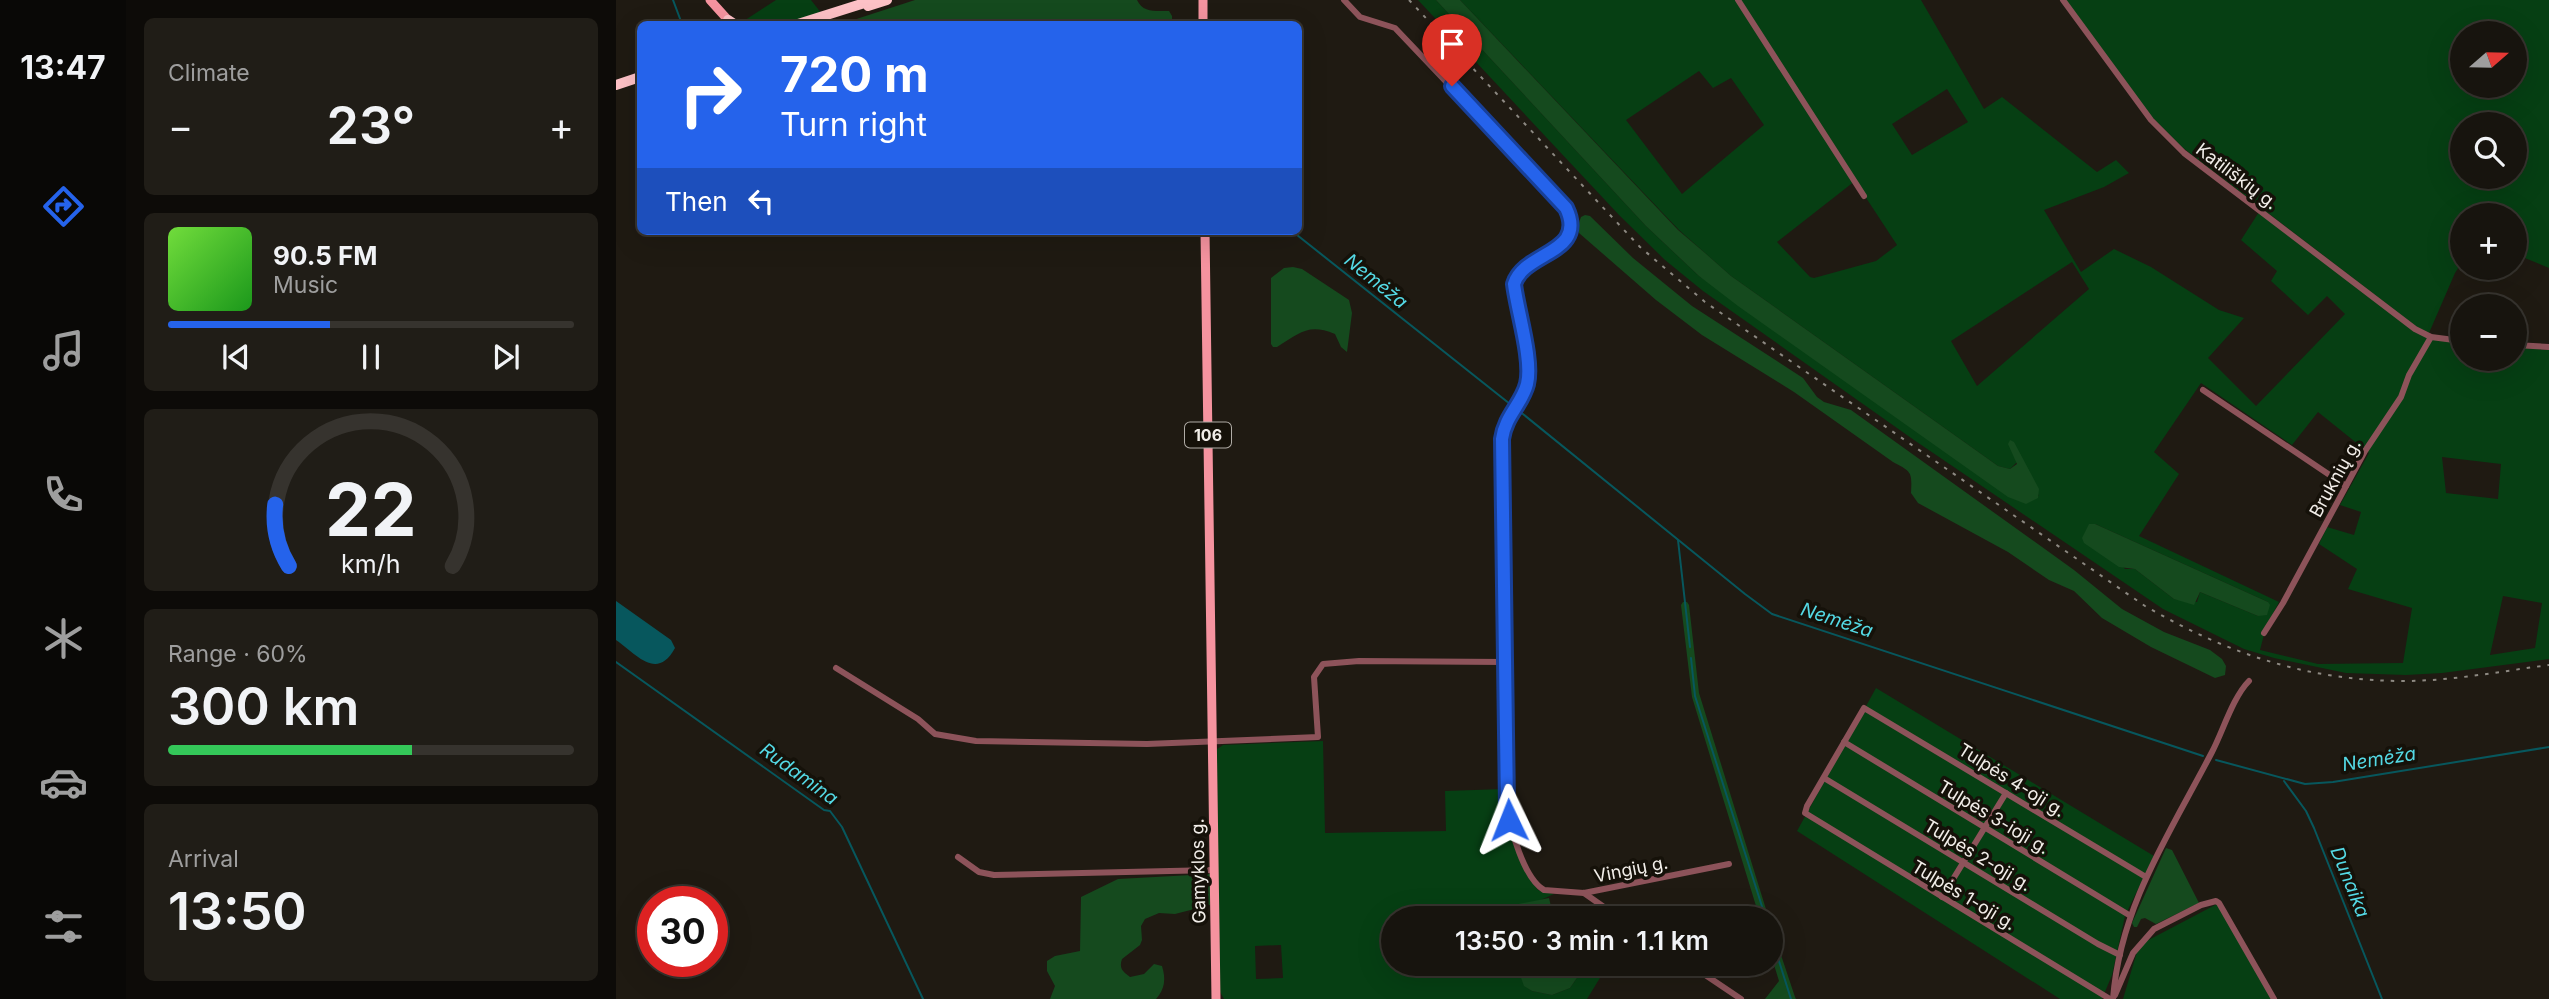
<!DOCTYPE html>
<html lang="en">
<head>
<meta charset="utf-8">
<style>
	body { margin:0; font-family:Inter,sans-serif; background:#201d17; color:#f1f3f6; height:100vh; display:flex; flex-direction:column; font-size:26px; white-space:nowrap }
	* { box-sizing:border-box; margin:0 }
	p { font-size:23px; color:#9e9e9e }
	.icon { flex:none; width:38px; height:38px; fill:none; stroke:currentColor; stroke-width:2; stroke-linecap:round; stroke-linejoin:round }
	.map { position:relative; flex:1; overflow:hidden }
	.details { display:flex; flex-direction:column; gap:18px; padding:18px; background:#0d0b08; width:490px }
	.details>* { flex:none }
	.banner { position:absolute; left:21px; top:21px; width:665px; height:214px; border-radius:10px; box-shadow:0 7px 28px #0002,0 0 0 2px #36332e; background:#2563eb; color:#fff; overflow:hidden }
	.needle { width:46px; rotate:70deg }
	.buttons { position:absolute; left:1834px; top:21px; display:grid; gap:14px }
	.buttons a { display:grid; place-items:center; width:77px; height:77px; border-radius:50%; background:#17140e; box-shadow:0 7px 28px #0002,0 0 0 2px #36332e; font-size:35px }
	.speed { position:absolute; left:21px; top:886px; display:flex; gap:14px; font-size:35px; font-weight:700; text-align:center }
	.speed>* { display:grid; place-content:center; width:91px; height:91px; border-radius:50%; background:#17140e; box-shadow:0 7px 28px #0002,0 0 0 2px #36332e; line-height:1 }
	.speed .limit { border:10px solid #d22; background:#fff; color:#111 }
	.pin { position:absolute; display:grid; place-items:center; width:60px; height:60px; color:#fff; margin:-72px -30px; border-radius:50% 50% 50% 0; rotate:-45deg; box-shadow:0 0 7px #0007 }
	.pin .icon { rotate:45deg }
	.me { position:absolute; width:77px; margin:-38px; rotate:358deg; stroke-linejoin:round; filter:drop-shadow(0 0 5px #0008) }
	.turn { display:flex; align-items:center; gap:24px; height:147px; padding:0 28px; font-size:32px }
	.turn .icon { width:91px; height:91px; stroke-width:2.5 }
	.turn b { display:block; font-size:49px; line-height:60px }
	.then { display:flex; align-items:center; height:66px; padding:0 28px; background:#0003; gap:14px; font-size:26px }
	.big { font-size:52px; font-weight:600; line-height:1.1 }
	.details .tile { flex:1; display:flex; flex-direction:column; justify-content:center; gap:10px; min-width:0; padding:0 24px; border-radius:10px; background:#201d17 }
	.details .dial { align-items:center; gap:0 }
	.dial svg { height:182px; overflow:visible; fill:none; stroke:#36332e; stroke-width:7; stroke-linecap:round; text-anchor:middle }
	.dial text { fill:#f1f3f6; stroke:none }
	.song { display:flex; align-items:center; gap:21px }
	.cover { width:84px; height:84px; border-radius:10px; background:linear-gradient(135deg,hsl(100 70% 55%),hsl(120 70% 35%)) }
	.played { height:7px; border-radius:4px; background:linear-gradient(90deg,#2563eb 40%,#36332e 40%) }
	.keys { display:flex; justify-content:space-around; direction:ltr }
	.heat { display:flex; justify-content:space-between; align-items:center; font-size:38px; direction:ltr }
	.charge { height:10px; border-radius:5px; background:linear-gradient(90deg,#34c759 60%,#36332e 0) }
	.trip { position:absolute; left:765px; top:906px; width:402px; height:70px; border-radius:35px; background:#17140e; box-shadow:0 7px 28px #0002,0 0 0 2px #36332e; font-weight:600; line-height:70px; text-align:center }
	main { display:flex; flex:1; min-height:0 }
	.menu { display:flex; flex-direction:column; width:126px; justify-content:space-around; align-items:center; background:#090806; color:#9e9e9e }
	.menu .icon { width:49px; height:49px }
	.menu .current { color:#2563eb }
	.menu b { font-size:32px; color:#f1f3f6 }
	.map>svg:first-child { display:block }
	.green { fill:#063f13; fill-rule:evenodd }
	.forest { fill:#154a1e }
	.water { fill:#07575d }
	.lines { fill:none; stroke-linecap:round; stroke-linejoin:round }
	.stream { stroke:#07575d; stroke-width:2 }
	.street { stroke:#8d535a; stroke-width:6 }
	.primary { stroke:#f5939f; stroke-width:9 }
	.highway { stroke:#fdc1c6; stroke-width:10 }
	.rail { stroke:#8d8982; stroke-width:2; stroke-dasharray:3.5 7; stroke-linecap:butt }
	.route-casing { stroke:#184099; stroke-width:18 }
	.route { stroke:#2563eb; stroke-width:12 }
	.labels { text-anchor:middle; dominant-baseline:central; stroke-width:7; stroke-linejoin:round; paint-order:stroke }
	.shield { fill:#151109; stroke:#b0aca6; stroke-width:2 }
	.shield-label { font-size:16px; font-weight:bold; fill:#f2eee9 }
	.street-label { font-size:18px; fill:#f2eee9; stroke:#151109 }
	.water-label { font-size:19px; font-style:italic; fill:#54d9e5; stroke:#151109 }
</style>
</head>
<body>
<main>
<nav class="menu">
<b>13:47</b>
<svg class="icon current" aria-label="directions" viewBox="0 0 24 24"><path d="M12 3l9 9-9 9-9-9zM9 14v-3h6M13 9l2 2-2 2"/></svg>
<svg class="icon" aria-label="music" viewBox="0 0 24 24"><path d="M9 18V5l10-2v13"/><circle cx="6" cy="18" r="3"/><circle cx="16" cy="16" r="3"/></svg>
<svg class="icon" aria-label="phone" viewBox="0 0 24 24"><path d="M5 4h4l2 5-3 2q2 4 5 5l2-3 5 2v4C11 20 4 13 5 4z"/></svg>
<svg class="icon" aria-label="climate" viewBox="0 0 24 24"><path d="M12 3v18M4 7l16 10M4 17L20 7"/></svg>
<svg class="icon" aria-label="car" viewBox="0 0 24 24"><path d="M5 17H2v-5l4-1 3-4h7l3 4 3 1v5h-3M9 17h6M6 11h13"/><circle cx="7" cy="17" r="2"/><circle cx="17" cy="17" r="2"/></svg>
<svg class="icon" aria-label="filters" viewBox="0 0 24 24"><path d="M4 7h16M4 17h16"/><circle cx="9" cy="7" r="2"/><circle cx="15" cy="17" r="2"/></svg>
</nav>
<section class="details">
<div class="tile"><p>Climate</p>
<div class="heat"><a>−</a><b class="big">23°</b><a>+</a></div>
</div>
<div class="tile">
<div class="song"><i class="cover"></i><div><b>90.5 FM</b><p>Music</p></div></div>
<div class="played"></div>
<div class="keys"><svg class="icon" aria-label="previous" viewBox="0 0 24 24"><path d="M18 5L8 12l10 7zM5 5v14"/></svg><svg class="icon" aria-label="pause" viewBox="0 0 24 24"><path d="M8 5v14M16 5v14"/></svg><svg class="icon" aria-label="next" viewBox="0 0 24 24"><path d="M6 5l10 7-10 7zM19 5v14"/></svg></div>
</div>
<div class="tile dial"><svg viewBox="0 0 100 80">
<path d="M14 69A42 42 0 1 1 86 69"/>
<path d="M14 69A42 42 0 0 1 8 42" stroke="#2563eb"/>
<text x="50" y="56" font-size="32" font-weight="700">22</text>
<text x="50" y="72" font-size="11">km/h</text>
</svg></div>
<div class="tile"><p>Range · 60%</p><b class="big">300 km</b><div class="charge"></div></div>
<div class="tile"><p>Arrival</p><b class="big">13:50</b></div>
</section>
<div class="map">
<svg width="1933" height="999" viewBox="0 0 1933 999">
	<rect width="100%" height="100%" fill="#1f1a12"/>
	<!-- green -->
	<g class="green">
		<path d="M160 0H195L206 14 170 24H123Z"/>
		<path d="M802 0H820L1030 226 1083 276 1423 496 1392 444 1402 461 1394 469 1382 466 1115 276 1063 230 844 0H1305L1368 109 1386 97 1481 172 1500 160 1513 173 1488 187 1428 210 1465 272 1498 249 1535 267 1603 310 1628 318 1592 358 1640 406 1729 314 1711 296 1692 315 1655 281 1661 271 1625 240 1643 212 1798 331 1846 342V359H1899V347L1933 350V659L1826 673 1790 675 1730 673 1658 658 1628 649 1547 609 1298 440 1087 291 1049 260 1003 215ZM1083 71 1097 88 1115 78 1148 125 1066 194 1010 120ZM1331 89 1352 122 1296 155 1276 124ZM1239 181 1281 245 1260 261 1198 278 1194 277 1161 242ZM1456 262 1473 289 1361 386 1335 341ZM1585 383 1676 445 1702 412 1753 453 1724 505 1745 512 1738 535 1711 527 1703 544 1741 569 1732 589 1796 608 1787 663 1702 664 1644 650 1650 627 1663 602 1523 536 1563 474 1538 452ZM1826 457 1885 464 1882 499 1830 493ZM1473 524H1479L1652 602 1642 616 1584 592 1581 602 1558 599 1519 569H1509ZM1887 596 1926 603 1919 648 1874 655Z"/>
		<path d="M1450 0H1933V268L1899 254V215H1846V262L1839 273 1813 333 1801 327 1566 147 1536 117ZM1846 33H1899V86H1846ZM1846 124H1899V177H1846Z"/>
		<path d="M1260 688 1538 856 1509 916 1496 975 1486 999H1444L1181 831Z"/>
		<path d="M707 741 709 833 830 831 829 791 888 789 912 877 922 890 938 894 920 902 870 911 871 919H777V964H900L909 986 916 991 936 995 954 988 967 969 987 973 971 999H608L603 990 601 749 607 745ZM665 945 667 978 640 979 639 946Z"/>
		<path d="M1601 904 1656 999H1507L1523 945Z"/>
	</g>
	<!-- forest -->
	<g class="forest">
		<path d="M299 0H521C527 13 540 11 553 11L556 16V24H225Z"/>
		<path d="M820 0H844L1062 230 1089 253 1115 276 1382 466 1394 469 1401 464 1392 444 1394 440 1398 442 1423 489 1422 498 1410 504 1392 497 1122 306 1083 276 1030 226Z"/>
		<path d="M969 215 974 216 1017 258 1076 306 1187 378 1201 397 1208 402 1235 410 1458 570 1506 609 1548 632 1594 650 1606 659 1610 666 1609 675 1599 678 1535 647 1486 618 1458 591 1433 580 1392 552 1302 503 1295 493C1296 472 1296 472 1277 462L1178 392 1086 335 1040 300 963 233 961 228 965 217Z"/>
		<path d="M677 267 686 269 733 300 736 313 731 352 725 347 719 334C692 323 684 333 661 347H657L655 344V278L668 268Z"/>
		<path d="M1473 524H1479L1652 602 1654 605 1651 615 1642 616 1584 592 1578 605 1558 599 1519 569 1503 567 1468 543 1466 538Z"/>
		<path d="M1067 602H1071L1073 605 1083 693 1153 919H1144L1076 697 1065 605Z"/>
		<path d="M1550 848 1556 850 1583 903 1540 924 1529 918 1525 919 1521 927H1518L1516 923Z"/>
		<path d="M594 874V905L559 914 543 913 529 919 525 926 526 940 524 945 506 959C503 968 506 971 514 977L528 974 538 964 546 966C550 979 549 989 540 999H434L439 986 431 971V961L439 956 464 951 465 897 502 879Z"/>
		<path d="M933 898 938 919H894L892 906Z"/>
		<path d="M1155 925 1179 997 1180 999H1149L1163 981 1155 955Z"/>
		<path d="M900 964H947L967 969 954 988 936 995 916 991 908 986Z"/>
	</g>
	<!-- water -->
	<path class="water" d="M0 601 55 640 59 648C41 681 21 655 0 640Z"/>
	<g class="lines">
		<!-- stream -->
		<g class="stream">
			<path d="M57 0 66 24"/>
			<path d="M676 231 894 404"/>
			<path d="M902 410 1129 594 1156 614 1587 756"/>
			<path d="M1062 540 1074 647"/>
			<path d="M1075 658 1079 696 1150 919"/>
			<path d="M0 662 208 810 214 811 226 827 307 999"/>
			<path d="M1600 760 1689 784 1717 782 1933 747"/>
			<path d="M1668 781 1690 811 1698 828 1766 999"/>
			<path d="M1155 936 1175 999"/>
		</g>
		<!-- street -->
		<g class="street">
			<path d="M728 0 744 17 779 28 950 208C972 254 908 251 898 284 900 310 917 359 911 384 906 404 889 417 886 439L891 806C894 828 908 879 928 890L968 893 1113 864"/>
			<path d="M1122 0 1248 196"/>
			<path d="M1447 0 1535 120 1568 153 1799 329 1815 337 1846 341"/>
			<path d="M1899 345 1933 347"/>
			<path d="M1587 390 1730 486"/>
			<path d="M1648 633 1667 603 1749 451 1785 397 1793 375 1815 337"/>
			<path d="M220 668 302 719 319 734 360 741 531 744 702 737 698 677 707 664 743 661 889 662"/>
			<path d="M1228 742 1513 915"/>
			<path d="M1208 778 1482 944 1504 955"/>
			<path d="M342 857 363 872 378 875 598 870"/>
			<path d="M968 893 1005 919"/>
			<path d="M1326 897 1390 793"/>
			<path d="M1073 964 1125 999"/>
			<path d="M1499 995 1517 953 1538 929 1585 905 1600 901 1603 903 1658 999"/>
			<path d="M1494 999 1189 813 1191 806 1248 708 1530 877"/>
			<path d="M1497 999C1504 906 1554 833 1596 752 1607 731 1617 697 1633 681"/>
		</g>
		<!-- primary -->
		<g class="primary">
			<path d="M94 0 112 20"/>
			<path d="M587 24V0"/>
			<path d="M589 231 600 999"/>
		</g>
		<!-- highway -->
		<g class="highway">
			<path d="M252 6 271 0"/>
			<path d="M112 20 118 24"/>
			<path d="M182 24 258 0"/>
			<path d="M0 85 24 77"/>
		</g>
		<!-- rail -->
		<path class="rail" d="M793 0 1024 247 1089 302 1529 606C1614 655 1695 682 1794 681 1841 680 1887 671 1933 665"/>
	</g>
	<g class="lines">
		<defs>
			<path id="route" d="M836 86 950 208C972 254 908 251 898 284 901 310 917 360 911 384 906 404 889 416 886 439L891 806 893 820"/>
		</defs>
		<!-- route casing -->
		<use href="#route" class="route-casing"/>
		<!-- route -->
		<use href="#route" class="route"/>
	</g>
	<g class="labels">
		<!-- shield labels -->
		<rect class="shield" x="569" y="422.5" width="46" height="25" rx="5"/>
		<g class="shield-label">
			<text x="592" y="435">106</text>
		</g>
		<!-- street labels -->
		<g class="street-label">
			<text transform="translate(1621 176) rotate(37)">Katiliškių g.</text>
			<text transform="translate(1719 478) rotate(-61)">Bruknių g.</text>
			<text transform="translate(1396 780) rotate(32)">Tulpės 4-oji g.</text>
			<text transform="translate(1378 817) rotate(31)">Tulpės 3-ioji g.</text>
			<text transform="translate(1362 855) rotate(31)">Tulpės 2-oji g.</text>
			<text transform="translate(1015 869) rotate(-11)">Vingių g.</text>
			<text transform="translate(582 871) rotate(-91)">Gamyklos g.</text>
			<text transform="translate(1348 895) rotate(31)">Tulpės 1-oji g.</text>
		</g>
		<!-- water labels -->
		<g class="water-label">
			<text transform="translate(760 281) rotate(39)">Nemėža</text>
			<text transform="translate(1221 620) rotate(18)">Nemėža</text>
			<text transform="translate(1763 759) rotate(-9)">Nemėža</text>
			<text transform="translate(183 774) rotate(36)">Rudamina</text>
			<text transform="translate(1734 882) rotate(68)">Dunaika</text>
		</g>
	</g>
</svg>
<div class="buttons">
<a><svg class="needle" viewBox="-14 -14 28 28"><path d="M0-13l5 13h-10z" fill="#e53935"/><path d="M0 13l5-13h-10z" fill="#9e9e9e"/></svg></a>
<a><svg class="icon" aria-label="search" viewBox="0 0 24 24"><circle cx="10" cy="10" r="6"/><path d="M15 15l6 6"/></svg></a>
<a>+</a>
<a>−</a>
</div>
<div class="speed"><div class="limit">30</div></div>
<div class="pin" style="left:836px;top:86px;background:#d93025"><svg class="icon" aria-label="arrive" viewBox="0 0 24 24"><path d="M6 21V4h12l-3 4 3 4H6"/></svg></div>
<svg class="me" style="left:893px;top:820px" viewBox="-20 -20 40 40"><path d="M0-17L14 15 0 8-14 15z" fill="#2563eb" stroke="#fff" stroke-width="4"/></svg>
<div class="trip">13:50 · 3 min · 1.1 km</div>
<div class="banner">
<div class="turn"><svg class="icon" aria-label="right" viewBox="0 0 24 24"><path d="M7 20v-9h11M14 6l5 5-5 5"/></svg><div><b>720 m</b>Turn right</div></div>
<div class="then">Then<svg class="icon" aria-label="left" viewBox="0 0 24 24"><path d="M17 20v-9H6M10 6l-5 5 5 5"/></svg></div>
</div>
</div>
</main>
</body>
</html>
